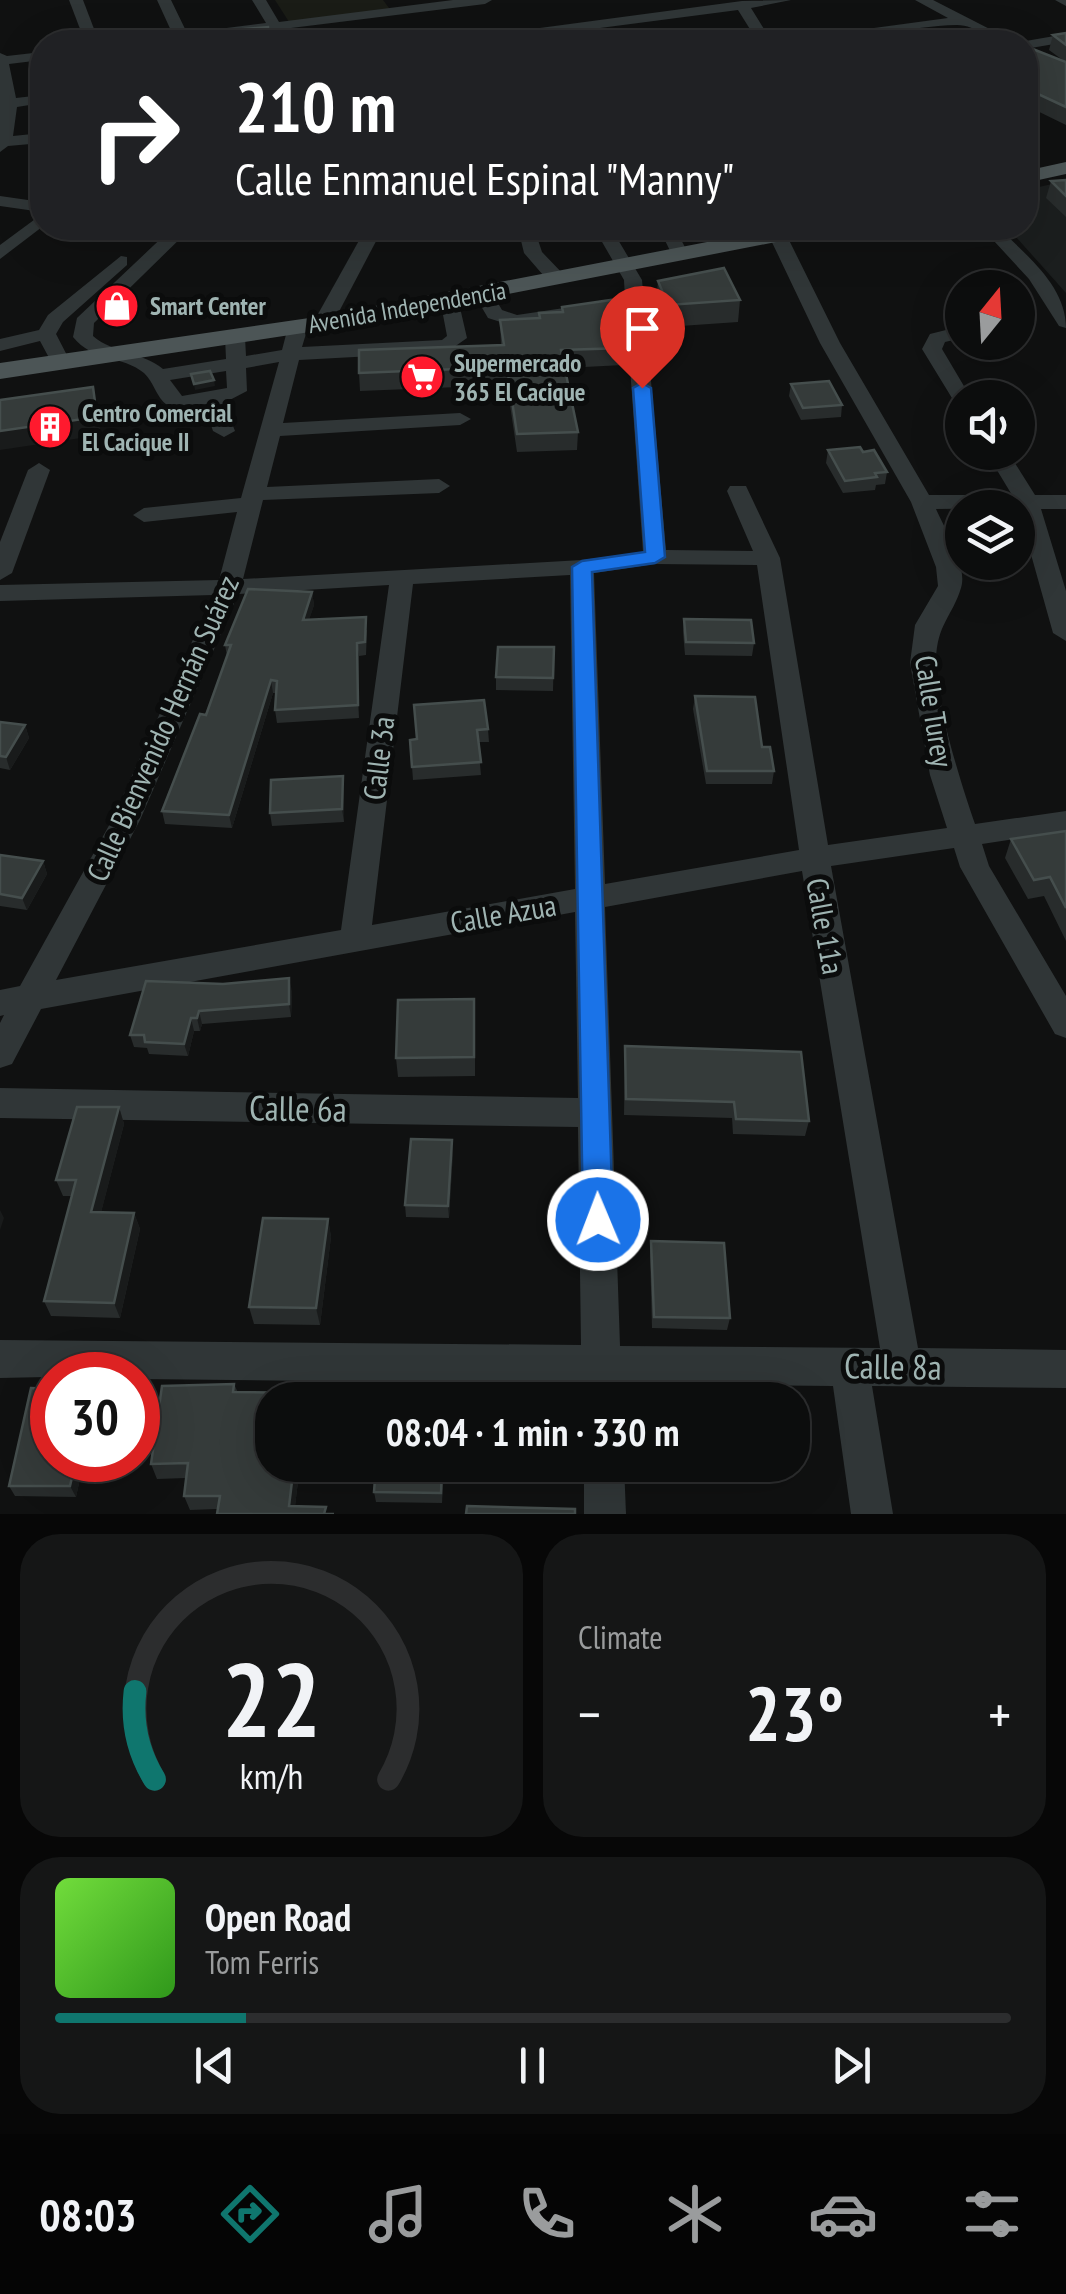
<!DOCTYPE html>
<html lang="en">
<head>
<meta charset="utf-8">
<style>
	body { margin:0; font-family:"PT Sans Narrow",sans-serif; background:#151616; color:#f1f3f6; height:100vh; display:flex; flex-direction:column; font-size:38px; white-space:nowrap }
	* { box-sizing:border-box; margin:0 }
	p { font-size:32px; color:#9a9c9d }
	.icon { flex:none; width:55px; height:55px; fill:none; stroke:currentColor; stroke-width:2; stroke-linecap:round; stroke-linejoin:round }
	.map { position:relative; height:1514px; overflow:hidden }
	.details { display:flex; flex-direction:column; gap:20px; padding:20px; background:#070707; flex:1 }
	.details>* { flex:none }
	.hud { position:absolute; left:30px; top:30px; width:1008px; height:210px; border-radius:40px; box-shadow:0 10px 40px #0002,0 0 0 2px #2c2d2e; background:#202124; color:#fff; overflow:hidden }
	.needle { width:65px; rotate:18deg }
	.fabs { position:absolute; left:945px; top:270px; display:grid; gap:20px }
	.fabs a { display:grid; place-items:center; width:90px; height:90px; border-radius:50%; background:#0c0d0d; box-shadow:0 10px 40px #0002,0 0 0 2px #2c2d2e; font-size:50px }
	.speed { position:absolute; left:30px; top:1352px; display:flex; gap:20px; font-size:50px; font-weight:700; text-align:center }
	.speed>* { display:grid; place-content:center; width:130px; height:130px; border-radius:50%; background:#0c0d0d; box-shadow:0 10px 40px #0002,0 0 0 2px #2c2d2e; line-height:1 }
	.speed .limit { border:15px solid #d22; background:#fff; color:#111 }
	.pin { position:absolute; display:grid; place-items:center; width:85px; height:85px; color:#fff; margin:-102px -42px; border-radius:50% 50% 50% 0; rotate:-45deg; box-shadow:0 0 10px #0007 }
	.pin .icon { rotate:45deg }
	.me { position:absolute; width:110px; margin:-55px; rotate:359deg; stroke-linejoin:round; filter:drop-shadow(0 0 8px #0008) }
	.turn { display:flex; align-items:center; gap:35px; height:210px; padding:0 40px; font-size:45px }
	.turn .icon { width:130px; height:130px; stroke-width:2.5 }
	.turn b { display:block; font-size:70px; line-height:85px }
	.big { font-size:75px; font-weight:700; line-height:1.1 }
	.details .card { flex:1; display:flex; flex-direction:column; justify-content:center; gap:15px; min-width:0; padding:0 35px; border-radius:40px; background:#151616 }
	.details .dial { align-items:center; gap:0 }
	.dial svg { height:260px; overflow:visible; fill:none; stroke:#2c2d2e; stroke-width:7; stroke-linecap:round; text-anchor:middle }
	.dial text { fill:#f1f3f6; stroke:none }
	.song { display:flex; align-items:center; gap:30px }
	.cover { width:120px; height:120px; border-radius:15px; background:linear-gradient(135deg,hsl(100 70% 55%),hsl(110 70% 35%)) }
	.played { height:10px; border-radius:5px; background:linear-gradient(90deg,#0f766e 20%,#2c2d2e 20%) }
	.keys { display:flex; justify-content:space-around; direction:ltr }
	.heat { display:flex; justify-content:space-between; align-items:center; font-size:55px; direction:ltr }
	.details .tiles { flex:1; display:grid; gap:20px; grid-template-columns:1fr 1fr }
	.card:last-child { grid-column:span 2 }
	.trip { position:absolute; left:255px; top:1382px; width:555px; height:100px; border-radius:40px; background:#0c0d0d; box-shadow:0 10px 40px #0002,0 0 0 2px #2c2d2e; font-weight:700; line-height:100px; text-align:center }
	.tabs { display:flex; height:160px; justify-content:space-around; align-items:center; background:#050505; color:#9a9c9d }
	.tabs .icon { width:70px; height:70px }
	.tabs .selected { color:#0f766e }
	.tabs b { font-size:45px; color:#f1f3f6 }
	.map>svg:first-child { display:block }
	.built { fill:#1b1e1e }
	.green { fill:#1a1c16 }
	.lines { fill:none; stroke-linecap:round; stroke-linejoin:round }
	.minor { fill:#303637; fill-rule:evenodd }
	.major { fill:#4c5556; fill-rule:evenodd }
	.wall { fill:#282c2c }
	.shaded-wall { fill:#191b1b }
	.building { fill:#353b3a; stroke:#454e4d; stroke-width:2.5 }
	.route { fill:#1a73e8; stroke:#114b97; stroke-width:2.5 }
	.labels { text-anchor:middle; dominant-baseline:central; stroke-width:10; stroke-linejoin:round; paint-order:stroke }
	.far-poi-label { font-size:25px; font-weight:bold; fill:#9fb4b2; stroke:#0b0c0c; text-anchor:start }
	.far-street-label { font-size:25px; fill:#9fb4b2; stroke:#0b0c0c }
	.street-label { font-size:30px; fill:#9fb4b2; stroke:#0b0c0c }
	.near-street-label { font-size:35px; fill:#9fb4b2; stroke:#0b0c0c }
</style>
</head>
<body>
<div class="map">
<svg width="1066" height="1514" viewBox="0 0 1066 1514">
	<rect width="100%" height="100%" fill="#101111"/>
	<!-- built -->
	<path class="built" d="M1066 181V293L1008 228H1025V190Z"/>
	<!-- green -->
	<path class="green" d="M275 0H383L392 12 291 25Z"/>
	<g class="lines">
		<!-- minor -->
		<g class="minor">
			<path d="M69 0H83L99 42H85Z"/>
			<path d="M157 0H171L187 33 266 23 252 0H266L279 22 453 0H492L485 4 283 29 291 42H277L270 31 182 42H142L173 35Z"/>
			<path d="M791 0 751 8 772 42H758L738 10 492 42H457L464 38 742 1Z"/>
			<path d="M915 0H933L1015 42C993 43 977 25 957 25 902 26 848 46 793 42L800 38 948 18Z"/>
			<path d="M1055 0H1066V6Z"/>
			<path d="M1066 34V42L1025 49V42H1020Z"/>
			<path d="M42 52V60L9 64 16 98 42 95V103L17 107 13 136 42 133V143L8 146 0 152V53L7 56Z"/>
			<path d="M0 196 42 202V212L0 206Z"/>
			<path d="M42 214V227L0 259V245Z"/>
			<path d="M172 228H191L94 323 93 336C114 354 143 352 163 369L226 359 225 337 235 331 245 337 246 356 282 350 288 327 298 321 308 327 302 347 442 340 447 336 440 299 449 293 458 299 467 338 447 352 299 360 283 423 460 413 471 419 460 425 280 436 267 487 439 479 450 486 439 493 263 500 243 579 582 560 643 552 626 310 516 327 488 318 474 294 476 290H490L502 310 517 315 625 299 624 280 594 228H611L642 280 666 550 753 551 727 491 730 486H746L780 558 828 845 947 828 930 775 910 663 915 625 938 586 936 567 911 502 820 343 769 236 772 232 778 231 787 236 840 343 929 495H1012L986 452H1008L1035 495H1066V509H1041L1066 591V641L1053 633 1018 508 936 509C945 530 968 566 961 588 952 617 937 624 936 660 935 701 961 784 975 824L1066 811V831L982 844 989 866 1066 996V1038L1055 1034 960 867 954 848 831 866 918 1348 1066 1350V1388L872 1386 893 1514H851L833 1386 621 1384 622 1400H582V1384L138 1379V1375L0 1378V1340L581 1345 578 1127 0 1118V1088L578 1098 575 912 41 1009 12 1064 0 1068V1023L4 1015 0 1016V990L20 986 112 820 213 595 0 601V585L219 580 237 512 144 522 133 515 144 508 241 498 279 362 246 368 247 391 224 403 235 431 224 437 213 431 205 407 167 405C156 397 154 382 144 373 122 355 93 362 73 337L77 318ZM226 371 227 388 182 396 170 380ZM655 564 757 565 799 850 605 884 594 573ZM570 575 575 889 372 925 413 584ZM389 585 341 930 56 980 140 820 238 594ZM802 871 880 1348 620 1346 605 907Z"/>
			<path d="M366 228H383L333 323 323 329 316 327 313 323Z"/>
			<path d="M518 228H534L542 252 564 275V283H550L524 253Z"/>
			<path d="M659 228H675L689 255 686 259H674Z"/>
			<path d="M701 228H717L729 247 726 251H714Z"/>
			<path d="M982 228H999C1027 256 1066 286 1066 328L1059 326 1029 279Z"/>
			<path d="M121 256 127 257V265L63 322 56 334 71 363 68 367H54L40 341 0 351V339L39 330 48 315Z"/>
			<path d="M962 326V338L945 342 942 349 971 398H962V405L955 403 922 349 930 334Z"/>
			<path d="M39 463 50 470 12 573 0 580V542L28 470Z"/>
			<path d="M584 1465H624L626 1514H584Z"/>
		</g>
		<!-- major -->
		<g class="major">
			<path d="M1066 162V174L1025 183V171Z"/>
			<path d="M780 228H823L812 235 323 330 0 379V363L323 316Z"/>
		</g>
	</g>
	<!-- wall -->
	<g class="wall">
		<path d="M1066 33V125L1025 105V46L1064 61 1049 50 1053 35Z"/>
		<path d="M1066 180V217L1046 198 1051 181Z"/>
		<path d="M658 281 740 300 738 322 666 327 656 303Z"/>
		<path d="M562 307 624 348 623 365 565 368 578 432 577 450 517 452 507 385 360 391 359 373 501 345 500 320 539 318V313L562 312Z"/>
		<path d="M791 384 842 405 841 417 801 420 789 396Z"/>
		<path d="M828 450 863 452 887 472 885 484 876 485 875 490 843 493 826 463Z"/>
		<path d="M312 592 314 605 309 619 367 630 366 655 359 656V718L277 723 275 710 276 693H273L232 828 165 824 162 811 206 715 227 656 225 645Z"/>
		<path d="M684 619 754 643 752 656 685 655 683 632Z"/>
		<path d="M554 647 553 691 496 690V677Z"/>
		<path d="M695 696 762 747 774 771 772 784H706L693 709Z"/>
		<path d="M414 705 488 729 489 742H478L481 775 413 780 410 740 417 739Z"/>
		<path d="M0 722 25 725 29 738 10 770 0 768Z"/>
		<path d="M344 789V822L272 826 270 813Z"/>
		<path d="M1066 831V941L1044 896 1028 899 1005 858 1011 839Z"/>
		<path d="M0 855 43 861 47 874 27 910 0 906Z"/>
		<path d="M146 981 292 991 291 1017 202 1024 200 1031H194L188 1056 149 1054 147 1048 134 1047 130 1035Z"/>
		<path d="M475 1018V1076L398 1077 396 1058Z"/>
		<path d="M625 1046 809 1121 805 1136 733 1134 732 1118 624 1115Z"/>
		<path d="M119 1107 124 1124 101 1212 134 1213 140 1229 120 1318 51 1316 44 1301 72 1196H63L56 1180Z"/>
		<path d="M453 1152 449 1218 406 1217 405 1205Z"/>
		<path d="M328 1219 331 1237 320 1325 254 1324 249 1307Z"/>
		<path d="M651 1241 730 1318 727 1330 652 1328 650 1253Z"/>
		<path d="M234 1384 272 1465H300L295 1506 190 1510 184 1496 186 1478 157 1479 151 1464Z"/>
		<path d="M52 1460H84L76 1497 15 1496 9 1486Z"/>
		<path d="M444 1465 442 1503 376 1502 374 1492Z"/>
	</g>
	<!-- shaded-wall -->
	<g class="shaded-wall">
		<path d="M628 228H655V234L628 237Z"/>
		<path d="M214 380 215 386 195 390 194 384Z"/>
		<path d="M93 387 101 435 0 450V431Z"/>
		<path d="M312 592 314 605 305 633 303 620Z"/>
		<path d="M357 643 359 656V718L358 705Z"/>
		<path d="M271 680 273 693 232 828 229 815Z"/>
		<path d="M25 725 29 738 10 770 6 757Z"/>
		<path d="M343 776 344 789V822L342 809Z"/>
		<path d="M43 861 47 874 27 910 22 898Z"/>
		<path d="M289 978 292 991 291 1017 289 1004Z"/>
		<path d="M199 1011 202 1024 200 1031 197 1018Z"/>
		<path d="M191 1018 194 1031 188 1056 184 1044Z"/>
		<path d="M119 1107 124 1124 97 1228 91 1212Z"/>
		<path d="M452 1140 453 1152 449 1218 448 1206Z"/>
		<path d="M0 1210 4 1218 0 1230Z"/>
		<path d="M134 1213 140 1229 120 1318 114 1303Z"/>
		<path d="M328 1219 331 1237 320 1325 316 1308Z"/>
		<path d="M76 1460H84L76 1497 70 1486Z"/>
		<path d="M294 1465H300L294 1514 289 1506Z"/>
	</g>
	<!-- building -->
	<g class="building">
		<path d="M268 27 269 42H239L232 30Z"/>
		<path d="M1066 33V45L1053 35Z"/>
		<path d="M857 34 864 42H798L796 36Z"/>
		<path d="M1025 46 1066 62V107L1025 88Z"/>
		<path d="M1066 180V196L1051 181Z"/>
		<path d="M724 268 740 300 668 305 658 281Z"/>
		<path d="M611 300 624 348 561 350 578 432 517 434 507 367 359 373V350L504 345 500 320 540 318 539 313 563 312 562 307Z"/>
		<path d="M210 371 214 380 194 384 191 374Z"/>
		<path d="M829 381 842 405 803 408 791 384Z"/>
		<path d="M93 387 97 417 0 431V400Z"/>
		<path d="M860 447 863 452 874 450 887 472 875 473 877 477 845 481 828 450Z"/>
		<path d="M248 589 312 592 303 620 366 617 365 642 357 643 358 705 275 710 277 681 271 680 229 815 162 811 200 714 206 715 231 645H225Z"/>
		<path d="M684 619 751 620 754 643 686 642Z"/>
		<path d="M498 647H554L553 678 496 677Z"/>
		<path d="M695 696 755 697 762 747H770L774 771H707Z"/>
		<path d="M484 700 488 729 477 730 481 762 412 767 410 740 417 739 414 705Z"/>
		<path d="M0 722 25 725 6 757 0 756Z"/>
		<path d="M343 776 342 809 270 813 271 780Z"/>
		<path d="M1066 831V908L1050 877 1034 880 1011 839Z"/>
		<path d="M0 855 43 861 22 898 0 894Z"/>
		<path d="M289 978V1004L199 1011 197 1018H191L184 1044 145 1042 144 1035H130L146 981 223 984Z"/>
		<path d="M474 999V1057L396 1058 398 1000Z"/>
		<path d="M625 1046 801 1052 809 1121 736 1119 734 1102 626 1099Z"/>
		<path d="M77 1107H119L91 1212 134 1213 114 1303 44 1301 76 1180H56Z"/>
		<path d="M411 1139 452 1140 448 1206 405 1205Z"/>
		<path d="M263 1218 328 1219 316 1308 249 1307Z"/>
		<path d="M651 1241 724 1243 730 1318 654 1317Z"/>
		<path d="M234 1384 233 1392 304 1393 303 1400H272V1465H294L289 1506 326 1507 324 1514H334H217L220 1496H184L188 1463 151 1464 162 1386Z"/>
		<path d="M31 1388 52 1389V1460H76L70 1486H9Z"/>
		<path d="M382 1391 445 1392V1400H381Z"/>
		<path d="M376 1465H442L441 1493 374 1492Z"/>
		<path d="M467 1506 575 1509V1514H466Z"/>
	</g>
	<!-- route -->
	<path class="route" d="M642 383 651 388 665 557 655 563 592 572 613 1220 609 1230 598 1234 587 1230 583 1220 572 567 582 561 645 552 633 388Z"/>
	<!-- icons -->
	<defs>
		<symbol id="shop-disc" viewBox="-11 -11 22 22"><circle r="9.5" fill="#ff1a2e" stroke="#0b0c0c"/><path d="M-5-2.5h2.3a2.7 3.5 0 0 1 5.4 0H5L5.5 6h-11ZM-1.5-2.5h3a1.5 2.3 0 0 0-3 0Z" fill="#fff"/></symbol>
		<symbol id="supermarket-disc" viewBox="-11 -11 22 22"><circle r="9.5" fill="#ff1a2e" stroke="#0b0c0c"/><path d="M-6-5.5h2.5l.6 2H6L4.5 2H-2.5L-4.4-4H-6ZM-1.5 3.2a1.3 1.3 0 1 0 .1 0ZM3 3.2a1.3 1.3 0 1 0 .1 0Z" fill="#fff"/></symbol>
		<symbol id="building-disc" viewBox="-11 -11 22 22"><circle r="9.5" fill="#ff1a2e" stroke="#0b0c0c"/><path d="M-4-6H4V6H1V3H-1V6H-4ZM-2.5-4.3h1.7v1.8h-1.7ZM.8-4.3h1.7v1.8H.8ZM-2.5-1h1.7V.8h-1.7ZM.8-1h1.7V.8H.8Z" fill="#fff"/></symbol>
	</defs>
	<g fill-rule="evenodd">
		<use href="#shop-disc" x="92" y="281" width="50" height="50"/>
		<use href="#supermarket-disc" x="397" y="352" width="50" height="50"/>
		<use href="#building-disc" x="25" y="402" width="50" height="50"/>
	</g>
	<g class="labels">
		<!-- far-poi labels -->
		<g class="far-poi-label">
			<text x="150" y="306">Smart Center</text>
			<text x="454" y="363">Supermercado<tspan x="454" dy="29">365 El Cacique</tspan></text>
			<text x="82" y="413">Centro Comercial<tspan x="82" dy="29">El Cacique II</tspan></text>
		</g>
		<!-- far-street labels -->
		<g class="far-street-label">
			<text transform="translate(407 307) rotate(-10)">Avenida Independencia</text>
		</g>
		<!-- street labels -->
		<g class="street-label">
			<text transform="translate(935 711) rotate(81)">Calle Turey</text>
			<text transform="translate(162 728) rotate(-66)">Calle Bienvenido Hernán Suárez</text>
			<text transform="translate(378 758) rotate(-83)">Calle 3a</text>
			<text transform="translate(503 913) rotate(-10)">Calle Azua</text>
			<text transform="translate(826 926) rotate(80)">Calle 11a</text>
		</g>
		<!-- near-street labels -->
		<g class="near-street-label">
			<text transform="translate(298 1108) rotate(1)">Calle 6a</text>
			<text transform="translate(893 1366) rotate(1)">Calle 8a</text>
		</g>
	</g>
</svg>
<div class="fabs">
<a><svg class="needle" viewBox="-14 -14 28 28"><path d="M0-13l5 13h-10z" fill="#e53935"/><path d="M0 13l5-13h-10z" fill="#9a9c9d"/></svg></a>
<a><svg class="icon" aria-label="sound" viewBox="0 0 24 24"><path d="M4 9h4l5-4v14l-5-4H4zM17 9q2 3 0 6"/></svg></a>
<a><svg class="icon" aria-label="layers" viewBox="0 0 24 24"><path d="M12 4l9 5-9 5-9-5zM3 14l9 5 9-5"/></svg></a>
</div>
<div class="speed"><div class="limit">30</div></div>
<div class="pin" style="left:642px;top:388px;background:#d93025"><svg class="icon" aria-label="arrive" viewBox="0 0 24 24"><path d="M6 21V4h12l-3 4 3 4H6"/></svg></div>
<svg class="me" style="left:598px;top:1220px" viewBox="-20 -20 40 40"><circle r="17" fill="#1a73e8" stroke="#fff" stroke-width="3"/><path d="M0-11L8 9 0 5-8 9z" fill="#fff"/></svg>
<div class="trip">08:04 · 1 min · 330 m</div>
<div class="hud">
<div class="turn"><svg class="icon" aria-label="right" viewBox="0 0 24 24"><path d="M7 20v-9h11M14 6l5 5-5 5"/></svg><div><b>210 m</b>Calle Enmanuel Espinal &quot;Manny&quot;</div></div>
</div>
</div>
<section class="details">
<div class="tiles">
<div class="card dial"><svg viewBox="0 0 100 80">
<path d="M14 69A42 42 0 1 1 86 69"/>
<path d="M14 69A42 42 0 0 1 8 42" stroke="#0f766e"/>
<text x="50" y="56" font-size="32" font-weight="700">22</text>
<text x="50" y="72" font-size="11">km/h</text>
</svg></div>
<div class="card"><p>Climate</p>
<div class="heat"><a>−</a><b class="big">23°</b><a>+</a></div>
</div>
<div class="card">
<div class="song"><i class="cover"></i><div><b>Open Road</b><p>Tom Ferris</p></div></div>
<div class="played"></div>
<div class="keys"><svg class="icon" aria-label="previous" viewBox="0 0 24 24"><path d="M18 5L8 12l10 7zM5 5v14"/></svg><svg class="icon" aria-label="pause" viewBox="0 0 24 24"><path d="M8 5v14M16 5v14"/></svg><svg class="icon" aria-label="next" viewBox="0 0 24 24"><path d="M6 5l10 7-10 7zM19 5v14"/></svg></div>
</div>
</div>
</section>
<nav class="tabs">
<b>08:03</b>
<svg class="icon selected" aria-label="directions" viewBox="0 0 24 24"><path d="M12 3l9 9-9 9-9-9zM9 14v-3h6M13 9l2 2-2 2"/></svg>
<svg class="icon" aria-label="music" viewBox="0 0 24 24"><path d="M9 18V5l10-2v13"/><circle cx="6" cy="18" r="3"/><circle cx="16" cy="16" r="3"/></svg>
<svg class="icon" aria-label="phone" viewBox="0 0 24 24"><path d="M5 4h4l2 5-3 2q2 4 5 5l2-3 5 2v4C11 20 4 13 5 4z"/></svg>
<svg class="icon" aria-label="climate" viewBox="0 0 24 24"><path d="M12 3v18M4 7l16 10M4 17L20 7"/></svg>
<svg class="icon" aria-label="car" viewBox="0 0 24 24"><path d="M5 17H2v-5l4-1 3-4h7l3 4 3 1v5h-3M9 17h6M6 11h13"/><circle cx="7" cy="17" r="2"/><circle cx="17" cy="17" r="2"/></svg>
<svg class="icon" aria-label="filters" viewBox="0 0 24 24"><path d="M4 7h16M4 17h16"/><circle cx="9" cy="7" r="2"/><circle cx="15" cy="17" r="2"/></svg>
</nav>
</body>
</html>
